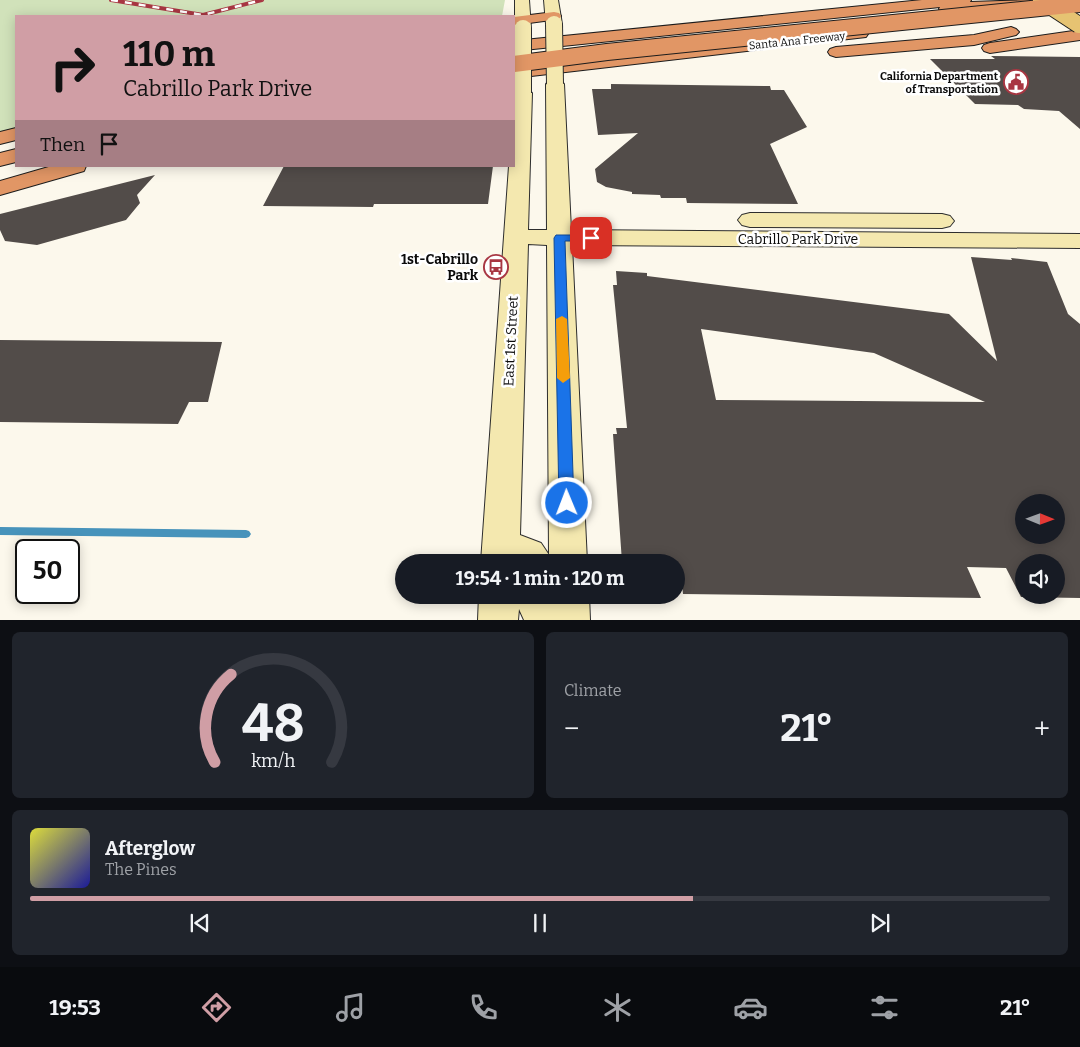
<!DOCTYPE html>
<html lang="en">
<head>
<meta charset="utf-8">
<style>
	body { margin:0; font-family:Bitter,serif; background:#20242c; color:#f1f3f6; height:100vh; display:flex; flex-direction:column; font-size:19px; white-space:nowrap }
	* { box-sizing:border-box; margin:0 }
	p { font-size:16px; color:#9ea1a6 }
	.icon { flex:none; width:28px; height:28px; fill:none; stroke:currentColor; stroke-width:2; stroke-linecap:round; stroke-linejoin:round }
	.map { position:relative; height:620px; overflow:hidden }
	.details { display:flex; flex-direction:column; gap:12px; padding:12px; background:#0d0f14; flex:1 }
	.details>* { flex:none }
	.guide { position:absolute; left:15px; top:15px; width:500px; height:152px; border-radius:0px; box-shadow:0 2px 12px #0003; background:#d09ea5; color:#111; overflow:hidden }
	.needle { width:32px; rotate:91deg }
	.fabs { position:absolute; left:1015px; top:494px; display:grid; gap:10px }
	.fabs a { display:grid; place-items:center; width:50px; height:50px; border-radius:50%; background:#171b24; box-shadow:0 2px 12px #0003; font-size:25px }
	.speed { position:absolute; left:15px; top:539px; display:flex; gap:10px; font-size:25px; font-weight:700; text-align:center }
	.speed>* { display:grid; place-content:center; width:65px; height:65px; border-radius:50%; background:#171b24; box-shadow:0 2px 12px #0003; line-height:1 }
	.speed .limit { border:2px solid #111; border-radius:8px; background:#fff; color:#111 }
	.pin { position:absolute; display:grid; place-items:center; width:42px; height:42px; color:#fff; margin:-21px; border-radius:10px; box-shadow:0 2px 8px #0006 }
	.me { position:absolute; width:55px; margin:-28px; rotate:359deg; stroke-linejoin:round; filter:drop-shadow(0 0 4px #0008) }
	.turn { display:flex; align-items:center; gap:18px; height:105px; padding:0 25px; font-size:22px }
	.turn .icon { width:65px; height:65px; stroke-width:2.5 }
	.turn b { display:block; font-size:35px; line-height:42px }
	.then { display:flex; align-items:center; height:48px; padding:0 25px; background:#0003; gap:10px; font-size:19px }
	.big { font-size:38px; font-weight:700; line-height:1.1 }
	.details .card { flex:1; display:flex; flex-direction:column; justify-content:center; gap:8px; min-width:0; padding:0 18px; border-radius:8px; background:#20242c }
	.details .dial { align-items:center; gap:0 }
	.dial svg { height:130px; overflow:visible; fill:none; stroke:#363941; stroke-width:7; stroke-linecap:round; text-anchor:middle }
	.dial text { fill:#f1f3f6; stroke:none }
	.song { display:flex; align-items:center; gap:15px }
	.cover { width:60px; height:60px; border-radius:8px; background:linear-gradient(135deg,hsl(60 70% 55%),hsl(240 70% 35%)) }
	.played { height:5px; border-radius:2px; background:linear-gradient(90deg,#d09ea5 65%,#363941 65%) }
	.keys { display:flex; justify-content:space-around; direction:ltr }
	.heat { display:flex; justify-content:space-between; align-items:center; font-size:28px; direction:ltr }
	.details .tiles { flex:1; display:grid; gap:12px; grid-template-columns:1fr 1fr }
	.card:last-child { grid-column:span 2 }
	.trip { position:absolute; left:395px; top:554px; width:290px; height:50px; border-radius:25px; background:#171b24; box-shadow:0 2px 12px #0003; font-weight:700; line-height:50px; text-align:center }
	.dock { display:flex; height:80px; justify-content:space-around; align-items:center; background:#090b0e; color:#9ea1a6 }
	.dock .icon { width:35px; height:35px }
	.dock .on { color:#d09ea5 }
	.dock b { font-size:22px; color:#f1f3f6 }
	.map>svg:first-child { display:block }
	.green { fill:#d1e2ba }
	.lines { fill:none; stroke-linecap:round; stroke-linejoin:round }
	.stream { fill:#4793bb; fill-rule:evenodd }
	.building { fill:#524c49; fill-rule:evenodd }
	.secondary-casing { stroke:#2d2d2d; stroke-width:2 }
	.highway-casing { stroke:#1c1c1c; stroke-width:2 }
	.secondary { fill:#f4e8af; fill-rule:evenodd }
	.highway { fill:#e19665; fill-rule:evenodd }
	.rail-casing { stroke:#a83642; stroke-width:4 }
	.rail { stroke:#fff; stroke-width:2.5; stroke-dasharray:7; stroke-linecap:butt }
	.secondary-bridge-casing { stroke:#2d2d2d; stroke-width:18; stroke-linecap:butt }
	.primary-bridge-casing { stroke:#1c1c1c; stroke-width:18; stroke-linecap:butt }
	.highway-bridge-casing { stroke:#1c1c1c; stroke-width:18; stroke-linecap:butt }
	.secondary-bridge { stroke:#f4e8af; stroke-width:16 }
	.primary-bridge { stroke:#e6c372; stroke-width:16 }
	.highway-bridge { stroke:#e19665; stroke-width:16 }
	.route { fill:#1a73e8; stroke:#114b97 }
	.slow { fill:#f59e0b }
	.labels { text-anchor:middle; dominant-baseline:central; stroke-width:5; stroke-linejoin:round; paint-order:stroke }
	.far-street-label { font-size:11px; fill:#0b0b0b; stroke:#fff }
	.far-poi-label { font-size:11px; font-weight:bold; fill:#0b0b0b; stroke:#fff; text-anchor:end }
	.street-label { font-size:14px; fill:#0b0b0b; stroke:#fff }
	.poi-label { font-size:14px; font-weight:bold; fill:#0b0b0b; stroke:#fff; text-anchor:end }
</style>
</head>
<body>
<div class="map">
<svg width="1080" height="620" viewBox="0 0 1080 620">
	<rect width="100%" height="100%" fill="#fcf8ec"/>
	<!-- green -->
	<path class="green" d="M0 0H505L502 16H16V128L0 132Z"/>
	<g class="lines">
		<!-- stream -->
		<path class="stream" d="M0 527 246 530 249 531 251 534 249 537 246 538 0 535Z"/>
	</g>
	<!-- building -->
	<g class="building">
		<path d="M991 56 1080 57V129L1059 111 1024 109 1018 105 975 104 930 59H995Z"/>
		<path d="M611 84 770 86 771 90H784L807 127 770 144 798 204 687 203 686 198H661L660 195 632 194V192L606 187 597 182 595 169 638 133 598 135 592 89H611Z"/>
		<path d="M284 166H493L488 204H374L373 207 263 206Z"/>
		<path d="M155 175 137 195 140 203 126 220 37 245 5 241 0 230V214Z"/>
		<path d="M971 257 1012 260 1011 258 1047 262 1068 314 1080 324V598L1021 597 1006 568 967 567 981 598 683 594 682 585H676V562H622L613 434H617L616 428H627L613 285H617L616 271 647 273V276L949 314 997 361ZM701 329 874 353 985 402 716 400ZM1024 502H1056V535H1024ZM1024 562H1056V595H1024Z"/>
		<path d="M0 340 222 342 208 402H189L178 424 0 422Z"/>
	</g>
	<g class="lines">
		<defs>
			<g id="secondary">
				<path d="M515 0H529L531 28 528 31H518L515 28Z"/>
				<path d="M544 0H558L562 24 559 27H549L546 24Z"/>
				<path d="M555 79 561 80 564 84 571 230 1080 234V248L572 245 587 562H481L509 166H514V93L517 89 523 88 529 89 532 93 528 230H547L546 84 549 80ZM528 244 547 245 549 555 541 543 520 535Z"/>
				<path d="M750 213 942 214 950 216 954 221 950 226 942 228 750 227 742 225 738 220 742 215Z"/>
				<path d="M479 595H589L590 620H524L519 609 518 620H478Z"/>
			</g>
			<g id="highway">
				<path d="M922 0H971L970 2 1030 0 1028 3 1023 4 946 13 941 12 939 9 940 7 514 51V41Z"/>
				<path d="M554 12 559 13 561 16 559 19 514 25V17Z"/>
				<path d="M1011 27 1016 29 1019 32 1016 35 974 45 836 57 830 55 828 52 830 49 836 47 974 35Z"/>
				<path d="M860 29 866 31 868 34 866 37 514 78V68Z"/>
				<path d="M1080 30V40L990 53 984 51 982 48 984 45 990 43Z"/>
				<path d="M16 128V140L0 144V132Z"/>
				<path d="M16 149V162L0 166V153Z"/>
				<path d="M52 166H86L84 171 0 195V181Z"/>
			</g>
		</defs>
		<!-- secondary casing -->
		<use href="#secondary" class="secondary-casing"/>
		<!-- highway casing -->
		<use href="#highway" class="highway-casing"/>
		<!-- secondary -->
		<use href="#secondary" class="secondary"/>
		<!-- highway -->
		<use href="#highway" class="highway"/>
		<defs>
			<path id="rail" d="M111 0 203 15 262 0"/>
		</defs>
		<!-- rail casing -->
		<use href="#rail" class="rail-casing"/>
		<!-- rail -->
		<use href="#rail" class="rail"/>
		<defs>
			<g id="secondary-bridge">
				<path d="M554 24 555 84"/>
				<path d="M523 28V93"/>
			</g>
			<path id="primary-bridge" d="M1041 0 1079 25"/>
			<path id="highway-bridge" d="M514 64 607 52 1080 4"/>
		</defs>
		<!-- secondary-bridge casing -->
		<use href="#secondary-bridge" class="secondary-bridge-casing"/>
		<!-- primary-bridge casing -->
		<use href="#primary-bridge" class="primary-bridge-casing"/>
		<!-- highway-bridge casing -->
		<use href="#highway-bridge" class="highway-bridge-casing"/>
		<!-- secondary-bridge -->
		<use href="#secondary-bridge" class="secondary-bridge"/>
		<!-- primary-bridge -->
		<use href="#primary-bridge" class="primary-bridge"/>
		<!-- highway-bridge -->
		<use href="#highway-bridge" class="highway-bridge"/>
	</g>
	<!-- route -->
	<path class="route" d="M556 235H591L596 238 591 241H565L574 503 572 507 567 509 561 507 559 503 554 238Z"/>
	<!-- slow -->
	<path class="slow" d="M562 316 567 319 570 378 563 383 557 378 556 319Z"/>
	<!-- icons -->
	<defs>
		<symbol id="civic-ring" viewBox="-11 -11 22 22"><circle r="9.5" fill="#fff" stroke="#a83642" stroke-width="1.5"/><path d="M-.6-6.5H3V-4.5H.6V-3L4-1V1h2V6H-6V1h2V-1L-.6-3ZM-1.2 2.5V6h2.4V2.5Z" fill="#a83642"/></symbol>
		<symbol id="bus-ring" viewBox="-11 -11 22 22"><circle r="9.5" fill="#fff" stroke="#a83642" stroke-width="1.5"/><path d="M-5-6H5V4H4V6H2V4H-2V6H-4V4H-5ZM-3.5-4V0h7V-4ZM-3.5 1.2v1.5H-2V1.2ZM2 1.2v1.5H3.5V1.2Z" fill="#a83642"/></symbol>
	</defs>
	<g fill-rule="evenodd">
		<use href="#civic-ring" x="1002" y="68" width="28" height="28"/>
		<use href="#bus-ring" x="482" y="253" width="28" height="28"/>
	</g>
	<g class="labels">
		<!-- far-street labels -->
		<g class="far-street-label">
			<text transform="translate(797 41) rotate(-6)">Santa Ana Freeway</text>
		</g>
		<!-- far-poi labels -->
		<g class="far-poi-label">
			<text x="998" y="76">California Department<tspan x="998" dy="13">of Transportation</tspan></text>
		</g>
		<!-- street labels -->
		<g class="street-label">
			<text x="798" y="239">Cabrillo Park Drive</text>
			<text transform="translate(511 341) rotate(-87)">East 1st Street</text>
		</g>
		<!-- poi labels -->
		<g class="poi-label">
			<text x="478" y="259">1st-Cabrillo<tspan x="478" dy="16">Park</tspan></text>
		</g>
	</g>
</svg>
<div class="fabs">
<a><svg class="needle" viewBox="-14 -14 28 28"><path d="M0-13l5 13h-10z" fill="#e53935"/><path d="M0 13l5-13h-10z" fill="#9ea1a6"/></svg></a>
<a><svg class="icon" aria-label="sound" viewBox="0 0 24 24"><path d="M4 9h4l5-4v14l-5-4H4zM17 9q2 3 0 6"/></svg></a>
</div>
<div class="speed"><div class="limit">50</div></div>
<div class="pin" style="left:591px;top:238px;background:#d93025"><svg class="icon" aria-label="arrive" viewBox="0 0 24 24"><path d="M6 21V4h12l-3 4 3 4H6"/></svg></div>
<svg class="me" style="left:567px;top:503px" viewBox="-20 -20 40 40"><circle r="17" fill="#1a73e8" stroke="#fff" stroke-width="3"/><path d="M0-11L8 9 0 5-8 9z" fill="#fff"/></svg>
<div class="trip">19:54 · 1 min · 120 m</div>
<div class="guide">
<div class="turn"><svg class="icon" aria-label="right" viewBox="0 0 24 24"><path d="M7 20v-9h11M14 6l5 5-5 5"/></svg><div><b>110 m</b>Cabrillo Park Drive</div></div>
<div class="then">Then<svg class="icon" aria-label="arrive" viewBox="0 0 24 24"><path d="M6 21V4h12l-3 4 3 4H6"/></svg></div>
</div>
</div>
<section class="details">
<div class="tiles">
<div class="card dial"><svg viewBox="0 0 100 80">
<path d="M14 69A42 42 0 1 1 86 69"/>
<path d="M14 69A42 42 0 0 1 24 15" stroke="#d09ea5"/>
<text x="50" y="56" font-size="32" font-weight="700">48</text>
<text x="50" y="72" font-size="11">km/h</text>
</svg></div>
<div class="card"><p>Climate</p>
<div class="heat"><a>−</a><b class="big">21°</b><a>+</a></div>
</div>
<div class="card">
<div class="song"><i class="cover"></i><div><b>Afterglow</b><p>The Pines</p></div></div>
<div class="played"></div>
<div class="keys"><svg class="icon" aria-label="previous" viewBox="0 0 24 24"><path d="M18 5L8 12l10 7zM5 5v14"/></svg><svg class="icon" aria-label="pause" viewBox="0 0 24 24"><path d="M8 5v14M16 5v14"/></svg><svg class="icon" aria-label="next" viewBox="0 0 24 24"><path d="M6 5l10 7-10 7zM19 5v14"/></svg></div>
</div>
</div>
</section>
<nav class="dock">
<b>19:53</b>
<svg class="icon on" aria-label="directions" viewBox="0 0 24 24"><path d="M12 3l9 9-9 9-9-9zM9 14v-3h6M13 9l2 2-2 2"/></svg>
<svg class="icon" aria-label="music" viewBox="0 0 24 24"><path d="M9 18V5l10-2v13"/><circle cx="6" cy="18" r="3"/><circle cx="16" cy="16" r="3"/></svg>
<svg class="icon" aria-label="phone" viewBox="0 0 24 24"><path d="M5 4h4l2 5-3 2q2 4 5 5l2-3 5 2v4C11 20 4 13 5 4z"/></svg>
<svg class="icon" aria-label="climate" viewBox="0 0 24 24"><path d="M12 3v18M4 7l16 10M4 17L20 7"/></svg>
<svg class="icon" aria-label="car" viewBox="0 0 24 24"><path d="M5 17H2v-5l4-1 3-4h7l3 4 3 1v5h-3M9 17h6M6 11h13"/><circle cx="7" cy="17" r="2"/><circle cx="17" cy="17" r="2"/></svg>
<svg class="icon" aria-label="filters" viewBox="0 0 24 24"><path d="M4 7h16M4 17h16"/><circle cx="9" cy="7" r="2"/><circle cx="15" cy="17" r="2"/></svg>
<b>21°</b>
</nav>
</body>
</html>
